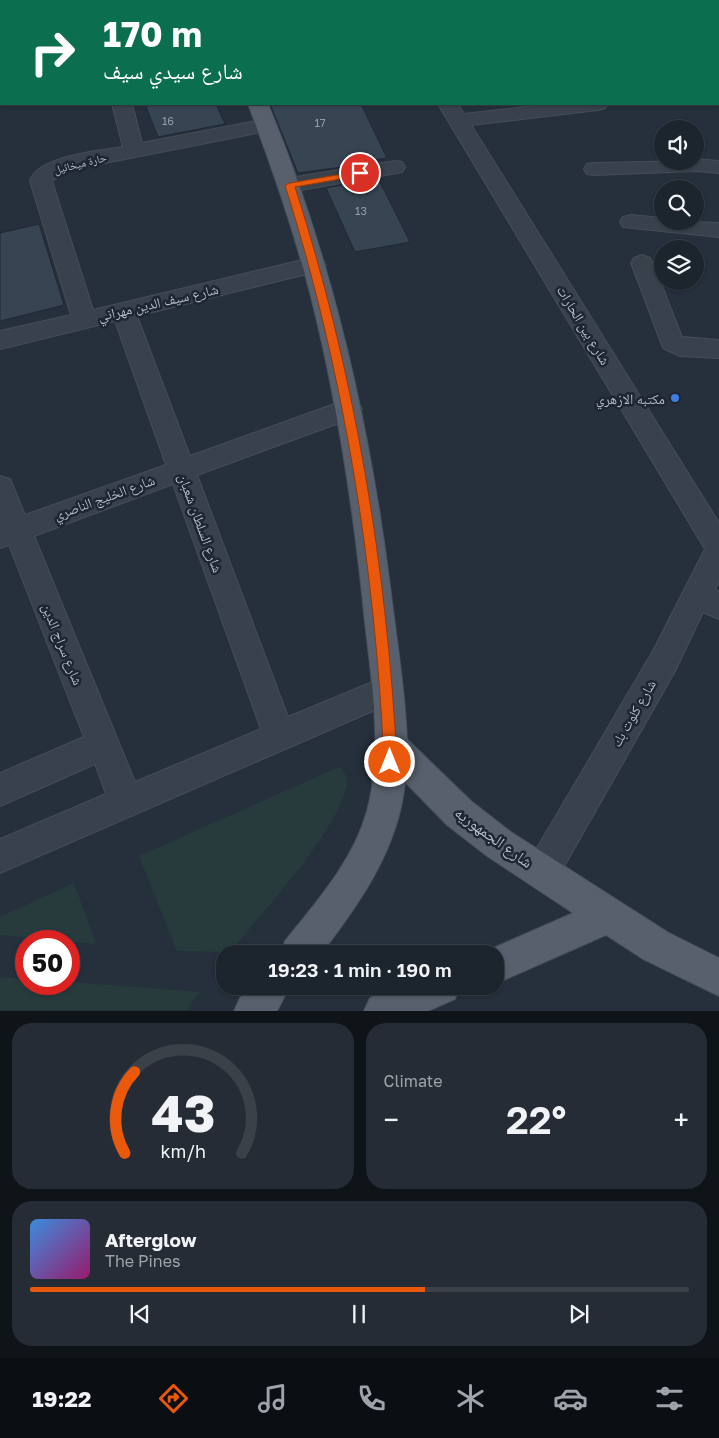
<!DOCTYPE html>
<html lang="en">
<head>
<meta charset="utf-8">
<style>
	body { margin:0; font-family:"Golos Text","Noto Naskh Arabic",sans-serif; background:#252c35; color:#f1f3f6; height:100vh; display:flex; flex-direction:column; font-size:19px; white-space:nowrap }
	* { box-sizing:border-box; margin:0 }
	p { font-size:16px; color:#a0a4aa }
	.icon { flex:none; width:28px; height:28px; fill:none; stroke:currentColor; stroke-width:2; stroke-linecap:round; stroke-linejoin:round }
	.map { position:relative; height:1011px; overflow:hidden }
	.side { display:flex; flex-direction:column; gap:12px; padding:12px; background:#0f1419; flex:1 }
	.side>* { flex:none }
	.top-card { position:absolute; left:0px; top:0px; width:720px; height:105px; box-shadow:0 1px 4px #0004,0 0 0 1px #3a4149; background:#0b6e4f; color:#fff; overflow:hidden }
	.buttons { position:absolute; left:654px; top:120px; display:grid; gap:10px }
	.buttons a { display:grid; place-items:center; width:50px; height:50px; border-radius:50%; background:#1c242d; box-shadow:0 1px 4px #0004,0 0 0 1px #3a4149; font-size:25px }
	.speed { position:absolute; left:15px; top:930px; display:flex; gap:10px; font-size:25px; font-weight:700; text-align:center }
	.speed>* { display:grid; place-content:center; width:65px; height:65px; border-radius:50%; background:#1c242d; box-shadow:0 1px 4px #0004,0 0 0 1px #3a4149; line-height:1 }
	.speed .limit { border:8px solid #d22; background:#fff; color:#111 }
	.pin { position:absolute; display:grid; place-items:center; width:42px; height:42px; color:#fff; margin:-21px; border:2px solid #fff; border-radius:50%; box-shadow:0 1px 5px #0007 }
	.me { position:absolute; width:55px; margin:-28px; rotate:0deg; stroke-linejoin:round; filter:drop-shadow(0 0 4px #0008) }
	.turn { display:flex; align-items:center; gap:18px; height:105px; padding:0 20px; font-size:22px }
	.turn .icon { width:65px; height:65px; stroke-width:2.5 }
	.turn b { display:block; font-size:35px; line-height:42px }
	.big { font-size:38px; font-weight:600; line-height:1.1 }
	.side .card { flex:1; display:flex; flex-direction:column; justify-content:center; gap:8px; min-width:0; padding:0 18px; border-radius:20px; background:#252c35 }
	.side .dial { align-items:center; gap:0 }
	.dial svg { height:130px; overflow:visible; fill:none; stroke:#3a4149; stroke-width:7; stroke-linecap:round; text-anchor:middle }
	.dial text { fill:#f1f3f6; stroke:none }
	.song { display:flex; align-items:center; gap:15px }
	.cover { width:60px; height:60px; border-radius:8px; background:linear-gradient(135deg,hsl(210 70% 55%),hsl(320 70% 35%)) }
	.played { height:5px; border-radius:2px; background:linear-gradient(90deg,#ea580c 60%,#3a4149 60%) }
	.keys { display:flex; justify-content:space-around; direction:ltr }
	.heat { display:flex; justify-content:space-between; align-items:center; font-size:28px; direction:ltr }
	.side .tiles { flex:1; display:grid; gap:12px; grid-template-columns:1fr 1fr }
	.card:last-child { grid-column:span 2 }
	.trip { position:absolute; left:216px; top:945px; width:288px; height:50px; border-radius:20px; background:#1c242d; box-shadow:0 1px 4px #0004,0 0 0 1px #3a4149; font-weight:600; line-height:50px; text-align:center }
	.dock { display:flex; height:80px; justify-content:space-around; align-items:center; background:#0b0e12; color:#a0a4aa }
	.dock .icon { width:35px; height:35px }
	.dock .active { color:#ea580c }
	.dock b { font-size:22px; color:#f1f3f6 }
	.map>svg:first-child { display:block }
	.green { fill:#273b3d }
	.building { fill:#374452; stroke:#202833 }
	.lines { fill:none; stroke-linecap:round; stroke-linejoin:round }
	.minor-casing { stroke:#454d58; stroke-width:2 }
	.major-casing { stroke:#454d58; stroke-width:2 }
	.minor { fill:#39414c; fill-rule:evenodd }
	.major { fill:#57606c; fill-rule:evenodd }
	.route { fill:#ea580c; stroke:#983908 }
	.shop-dot { fill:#3f7fe0; stroke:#1e2631; stroke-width:2 }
	.labels { text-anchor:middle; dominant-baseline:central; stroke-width:5; stroke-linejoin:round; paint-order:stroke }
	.number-label { font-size:11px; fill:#939ca8 }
	.far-street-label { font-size:11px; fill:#b4bcc7; stroke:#1e2631 }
	.street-label { font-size:14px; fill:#b4bcc7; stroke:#1e2631 }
	.poi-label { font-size:14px; fill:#b4bcc7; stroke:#1e2631; text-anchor:end }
	.near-street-label { font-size:16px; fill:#b4bcc7; stroke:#1e2631 }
</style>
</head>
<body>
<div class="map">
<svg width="719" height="1011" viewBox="0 0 719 1011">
	<rect width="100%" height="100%" fill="#25303c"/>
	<!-- green -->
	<g class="green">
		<path d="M339 767C344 771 347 776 347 783 341 828 260 915 230 952L177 951 139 856Z"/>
		<path d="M74 883 96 944 0 935V917Z"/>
		<path d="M0 977 26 979V984H69V982L200 992 186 1010H0Z"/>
	</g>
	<!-- building -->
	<g class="building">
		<path d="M145 104H216L225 124 158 137Z"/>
		<path d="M270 104H361L387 158 370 161 371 163 298 173Z"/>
		<path d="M378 178 410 242 355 252 326 188Z"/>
		<path d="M39 224 64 305 0 321V233Z"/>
	</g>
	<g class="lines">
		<defs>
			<g id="minor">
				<path d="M401 0H419L420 1H402Z"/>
				<rect x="508" y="0" width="18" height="1"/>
				<rect x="691" y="0" width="18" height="1"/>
				<path d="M1 69V81L0 82V70Z"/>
				<path d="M112 104H132L142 143 267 119 274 121 277 125 274 129 267 131 69 170 52 181 93 310 315 257 323 260 326 265 323 270 137 316 190 456 340 402 349 399 358 402 362 409 358 416 197 475 288 717 387 676 398 680 403 690 398 700 0 873V839L106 794 95 764 0 806V773L84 737 9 545 0 548V476L10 479 25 515 166 465 115 321 0 349V331L71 315 30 181C37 156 100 151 123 147ZM173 484 261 729 135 782 34 536Z"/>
				<path d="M438 104H458L464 114 551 104H608L605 108 598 110 471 125 719 523V580L715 589 719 591V619L703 612 675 671 554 884 542 889 530 884 525 872 530 860 653 651 705 549Z"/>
				<path d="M695 159 719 161V173L696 171 594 175 587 174 584 169 587 164 594 163 695 161Z"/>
				<path d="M395 161 402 162 405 167 402 172 290 192 283 190 279 185 283 180 290 178Z"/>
				<path d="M631 215 662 218V221L719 223V237L623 227 620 222 623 217Z"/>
				<path d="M642 255 650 258 653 263 682 337 719 340V358L680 356 663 348 631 263 634 258Z"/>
			</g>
			<g id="major">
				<path d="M206 0H224L225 1H207Z"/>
				<path d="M248 104H268C333 260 370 425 391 593 397 642 405 690 407 739L471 801 511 832 669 933 719 958V996L643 959 606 935 495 984V954L482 953 573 913 487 856 447 825 405 782C399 848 360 903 321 954H280L285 941C317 901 353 861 367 811 383 751 372 684 365 623 354 513 338 404 311 297 294 231 272 167 248 104Z"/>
				<path d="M249 986H290L277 1011H234L240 998Z"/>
				<path d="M397 986H460L455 999 428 1011H364L370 998Z"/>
			</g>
		</defs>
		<!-- minor casing -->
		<use href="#minor" class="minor-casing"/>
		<!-- major casing -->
		<use href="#major" class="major-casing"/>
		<!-- minor -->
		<use href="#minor" class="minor"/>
		<!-- major -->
		<use href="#major" class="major"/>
	</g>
	<!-- route -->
	<path class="route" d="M360 171H363V175L295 187C355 373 387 567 397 762L395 767 390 768 386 767 384 762C375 566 344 372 285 185L290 183Z"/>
	<!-- markers -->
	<circle class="shop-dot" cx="675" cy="398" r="5"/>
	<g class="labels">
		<!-- number labels -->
		<g class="number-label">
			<text x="168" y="120">16</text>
			<text x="320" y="122">17</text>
			<text x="361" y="210">13</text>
		</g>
		<!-- far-street labels -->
		<g class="far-street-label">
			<text transform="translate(80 163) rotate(-14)">حارة ميخائيل</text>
		</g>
		<!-- street labels -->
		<g class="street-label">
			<text transform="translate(158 302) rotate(-13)">شارع سيف الدين مهراني</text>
			<text transform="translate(584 325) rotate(59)">شارع بين الحارات</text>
			<text transform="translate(104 497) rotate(-20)">شارع الخليج الناصري</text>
			<text transform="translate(201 523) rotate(70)">شارع السلطان شعبان</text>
			<text transform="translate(63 644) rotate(68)">شارع سراج الدين</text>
			<text transform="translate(633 713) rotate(-60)">شارع كلوت بك</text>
		</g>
		<!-- poi labels -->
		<g class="poi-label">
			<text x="665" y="398">مكتبه الازهري</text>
		</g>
		<!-- near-street labels -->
		<g class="near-street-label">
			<text transform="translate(494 837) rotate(36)">شارع الجمهوريه</text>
		</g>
	</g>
</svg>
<div class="buttons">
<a><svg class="icon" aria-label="sound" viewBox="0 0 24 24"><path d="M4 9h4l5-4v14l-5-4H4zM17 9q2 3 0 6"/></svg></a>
<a><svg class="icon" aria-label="search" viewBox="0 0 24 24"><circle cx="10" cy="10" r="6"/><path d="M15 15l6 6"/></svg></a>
<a><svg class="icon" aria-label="layers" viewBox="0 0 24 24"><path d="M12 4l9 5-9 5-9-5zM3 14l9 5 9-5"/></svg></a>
</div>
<div class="speed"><div class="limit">50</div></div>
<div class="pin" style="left:360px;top:173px;background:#d93025"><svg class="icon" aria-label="arrive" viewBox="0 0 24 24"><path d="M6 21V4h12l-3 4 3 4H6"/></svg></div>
<svg class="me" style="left:390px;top:762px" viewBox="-20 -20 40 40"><circle r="17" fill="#ea580c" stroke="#fff" stroke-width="3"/><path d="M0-11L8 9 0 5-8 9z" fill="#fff"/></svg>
<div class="trip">19:23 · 1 min · 190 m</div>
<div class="top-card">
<div class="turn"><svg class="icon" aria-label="right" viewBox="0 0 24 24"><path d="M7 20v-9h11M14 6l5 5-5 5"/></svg><div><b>170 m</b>شارع سيدي سيف</div></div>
</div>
</div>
<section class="side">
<div class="tiles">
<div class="card dial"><svg viewBox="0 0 100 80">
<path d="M14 69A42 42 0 1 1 86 69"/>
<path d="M14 69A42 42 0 0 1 20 19" stroke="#ea580c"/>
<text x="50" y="56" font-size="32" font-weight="700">43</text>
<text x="50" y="72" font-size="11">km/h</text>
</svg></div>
<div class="card"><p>Climate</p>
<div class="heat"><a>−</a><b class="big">22°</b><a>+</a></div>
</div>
<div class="card">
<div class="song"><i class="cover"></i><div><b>Afterglow</b><p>The Pines</p></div></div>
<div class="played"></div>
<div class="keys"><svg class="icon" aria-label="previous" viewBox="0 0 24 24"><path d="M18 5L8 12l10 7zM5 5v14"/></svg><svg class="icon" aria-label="pause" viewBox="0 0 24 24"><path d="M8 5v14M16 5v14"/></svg><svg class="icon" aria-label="next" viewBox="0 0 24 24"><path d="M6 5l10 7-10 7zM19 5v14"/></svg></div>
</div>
</div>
</section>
<nav class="dock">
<b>19:22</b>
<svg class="icon active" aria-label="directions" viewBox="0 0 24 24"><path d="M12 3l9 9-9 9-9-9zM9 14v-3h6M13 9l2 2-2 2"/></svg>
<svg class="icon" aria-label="music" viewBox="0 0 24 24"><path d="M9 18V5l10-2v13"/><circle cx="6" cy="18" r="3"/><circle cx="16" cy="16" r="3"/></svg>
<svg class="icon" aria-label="phone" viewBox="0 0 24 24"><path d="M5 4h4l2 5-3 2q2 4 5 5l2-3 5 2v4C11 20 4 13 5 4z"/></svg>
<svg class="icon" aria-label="climate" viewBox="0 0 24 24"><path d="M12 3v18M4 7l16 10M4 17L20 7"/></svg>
<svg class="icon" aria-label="car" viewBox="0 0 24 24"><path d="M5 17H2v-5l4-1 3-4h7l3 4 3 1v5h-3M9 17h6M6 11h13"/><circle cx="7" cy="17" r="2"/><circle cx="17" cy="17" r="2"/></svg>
<svg class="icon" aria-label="filters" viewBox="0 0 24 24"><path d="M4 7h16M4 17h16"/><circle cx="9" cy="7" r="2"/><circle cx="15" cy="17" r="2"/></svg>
</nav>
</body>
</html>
